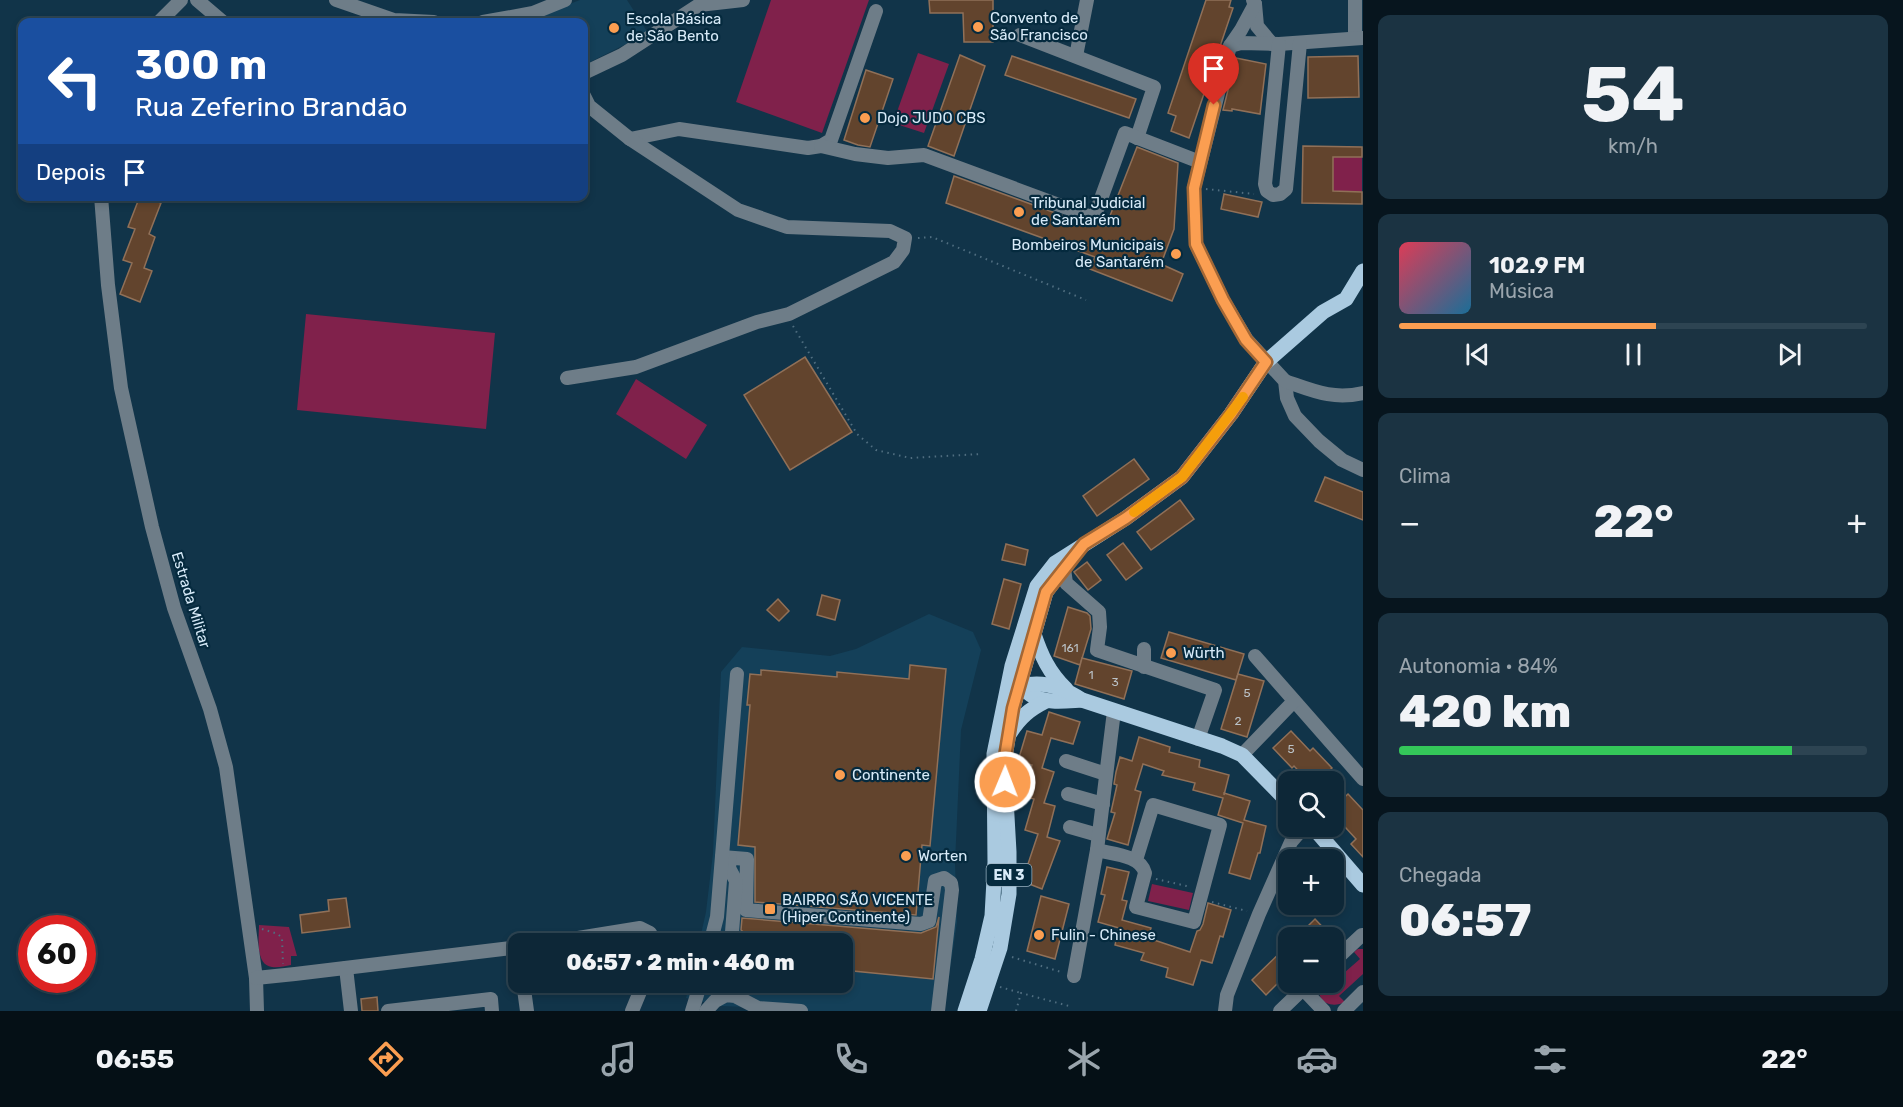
<!DOCTYPE html>
<html lang="pt">
<head>
<meta charset="utf-8">
<style>
	body { margin:0; font-family:Rubik,sans-serif; background:#1b3342; color:#f1f3f6; height:100vh; display:flex; flex-direction:column; font-size:22px; white-space:nowrap }
	* { box-sizing:border-box; margin:0 }
	p { font-size:20px; color:#9aa5ad }
	.icon { flex:none; width:33px; height:33px; fill:none; stroke:currentColor; stroke-width:2; stroke-linecap:round; stroke-linejoin:round }
	.map { position:relative; flex:1; overflow:hidden }
	.details { display:flex; flex-direction:column; gap:15px; padding:15px; background:#07151e; width:540px }
	.details>* { flex:none }
	.guide { position:absolute; left:18px; top:18px; width:570px; height:183px; border-radius:12px; box-shadow:0 3px 9px #0003,0 0 0 2px #2d4452; background:#1a4fa0; color:#fff; overflow:hidden }
	.buttons { position:absolute; left:1278px; top:771px; display:grid; gap:12px }
	.buttons a { display:grid; place-items:center; width:66px; height:66px; border-radius:12px; background:#0d2737; box-shadow:0 3px 9px #0003,0 0 0 2px #2d4452; font-size:30px }
	.speed { position:absolute; left:18px; top:915px; display:flex; gap:12px; font-size:30px; font-weight:700; text-align:center }
	.speed>* { display:grid; place-content:center; width:78px; height:78px; border-radius:50%; background:#0d2737; box-shadow:0 3px 9px #0003,0 0 0 2px #2d4452; line-height:1 }
	.speed .limit { border:9px solid #d22; background:#fff; color:#111 }
	.pin { position:absolute; display:grid; place-items:center; width:51px; height:51px; color:#fff; margin:-62px -26px; border-radius:50% 50% 50% 0; rotate:-45deg; box-shadow:0 0 6px #0007 }
	.pin .icon { rotate:45deg }
	.me { position:absolute; width:66px; margin:-33px; rotate:1deg; stroke-linejoin:round; filter:drop-shadow(0 0 4px #0008) }
	.turn { display:flex; align-items:center; gap:21px; height:126px; padding:0 18px; font-size:27px }
	.turn .icon { width:78px; height:78px; stroke-width:2.5 }
	.turn b { display:block; font-size:42px; line-height:51px }
	.then { display:flex; align-items:center; height:57px; padding:0 18px; background:#0003; gap:12px; font-size:22px }
	.big { font-size:45px; font-weight:800; line-height:1.1 }
	.details .widget { flex:1; display:flex; flex-direction:column; justify-content:center; gap:9px; min-width:0; padding:0 21px; border-radius:12px; background:#1b3342 }
	.details .dial { align-items:center; gap:0 }
	.dial b { font-size:78px; line-height:1 }
	.song { display:flex; align-items:center; gap:18px }
	.cover { width:72px; height:72px; border-radius:9px; background:linear-gradient(135deg,hsl(350 70% 55%),hsl(200 70% 35%)) }
	.played { height:6px; border-radius:3px; background:linear-gradient(90deg,#fb9e51 55%,#2d4452 55%) }
	.keys { display:flex; justify-content:space-around; direction:ltr }
	.heat { display:flex; justify-content:space-between; align-items:center; font-size:33px; direction:ltr }
	.charge { height:9px; border-radius:4px; background:linear-gradient(90deg,#34c759 84%,#2d4452 0) }
	.trip { position:absolute; left:508px; top:933px; width:345px; height:60px; border-radius:12px; background:#0d2737; box-shadow:0 3px 9px #0003,0 0 0 2px #2d4452; font-weight:800; line-height:60px; text-align:center }
	.tabs { display:flex; height:96px; justify-content:space-around; align-items:center; background:#051016; color:#9aa5ad }
	.tabs .icon { width:42px; height:42px }
	.tabs .current { color:#fb9e51 }
	.tabs b { font-size:27px; color:#f1f3f6 }
	main { display:flex; flex:1; min-height:0 }
	.map>svg:first-child { display:block }
	.built { fill:#144059 }
	.green { fill:#80214b }
	.building { fill:#62442d; stroke:#907058; stroke-width:1.5 }
	.lines { fill:none; stroke-linecap:round; stroke-linejoin:round }
	.path { stroke:#506e80; stroke-width:2; stroke-dasharray:1.5 4.5; stroke-linecap:butt }
	.minor { stroke:#6e7d88; stroke-width:14 }
	.major { stroke:#aacae0; stroke-width:15 }
	.route-casing { stroke:#a36735; stroke-width:15 }
	.route { stroke:#fb9e51; stroke-width:10 }
	.slow { stroke:#f59e0b; stroke-width:10 }
	.poi-dot { fill:#fb9e51; stroke:#052a3e; stroke-width:2 }
	.labels { text-anchor:middle; dominant-baseline:central; stroke-width:4.5; stroke-linejoin:round; paint-order:stroke }
	.number-label { font-size:12px; fill:#bac1c6 }
	.shield { fill:#052a3e; stroke:#99b1c1; stroke-width:1.5 }
	.shield-label { font-size:14px; font-weight:bold; fill:#d8ebf9 }
	.poi-label { font-size:15px; fill:#d8ebf9; stroke:#052a3e; text-anchor:start }
	.street-label { font-size:15px; fill:#d8ebf9; stroke:#052a3e }
</style>
</head>
<body>
<main>
<div class="map">
<svg width="1363" height="1011" viewBox="0 0 1363 1011">
	<rect width="100%" height="100%" fill="#113449"/>
	<!-- built -->
	<g class="built">
		<path d="M580 0H627L648 33 584 65V22H523Z"/>
		<path d="M929 614 973 632 981 650 961 730 955 863 957 922 944 1011H758L746 1007 722 1006 686 998 690 983 843 982V944L699 943 706 912 713 853 721 672 742 647 830 656 856 649Z"/>
	</g>
	<!-- green -->
	<g class="green">
		<path d="M771 0H869L822 133 736 102Z"/>
		<path d="M918 53 949 64 924 133 893 123Z"/>
		<path d="M1333 157H1362V192L1333 191Z"/>
		<path d="M306 314 495 333 486 429 297 410Z"/>
		<path d="M636 379 707 425 686 459 616 414Z"/>
		<path d="M1152 884 1193 893 1189 910 1148 901Z"/>
		<path d="M259 925 289 927 297 956H291V965C285 966 278 968 272 967 255 965 259 937 259 925Z"/>
		<path d="M1358 949H1363V974L1339 996 1345 1002C1329 1010 1313 999 1322 983H1326L1329 986 1360 959 1354 952Z"/>
	</g>
	<!-- building -->
	<g class="building">
		<path d="M929 0H993V42H964L963 13H930Z"/>
		<path d="M1206 0H1231L1229 7 1233 8 1189 138 1171 131 1176 116 1168 113Z"/>
		<path d="M960 55 985 66 954 156 928 146Z"/>
		<path d="M1012 56 1136 99 1129 118 1005 75Z"/>
		<path d="M1358 56 1359 97 1308 98V57Z"/>
		<path d="M1236 58 1266 64 1260 114 1232 109V111L1223 110Z"/>
		<path d="M866 70 893 79 870 147 858 145 844 140Z"/>
		<path d="M1303 146 1362 147V157H1333V191L1362 192V204L1302 203Z"/>
		<path d="M1137 147 1178 163 1174 229 1161 264 1183 274 1172 301 1090 269 1095 257 946 203 954 176 1091 226 1100 224 1106 226Z"/>
		<path d="M1224 194 1262 202 1258 217 1221 209Z"/>
		<path d="M140 196H154L152 200 161 203 149 234 155 237 144 268 152 271 140 302 120 294 132 263 123 260 135 229 128 227Z"/>
		<path d="M805 357 852 432 790 470 744 395Z"/>
		<path d="M1134 459 1149 479 1097 516 1083 496Z"/>
		<path d="M1325 477 1363 492V520L1315 501Z"/>
		<path d="M1180 500 1194 519 1151 550 1137 532Z"/>
		<path d="M1123 543 1142 568 1126 580 1107 555Z"/>
		<path d="M1006 544 1028 550 1025 565 1002 560Z"/>
		<path d="M1087 562 1101 580 1088 590 1074 572Z"/>
		<path d="M1004 579 1021 584 1009 629 992 624Z"/>
		<path d="M822 595 840 600 835 620 817 615Z"/>
		<path d="M778 599 789 611 779 621 767 610Z"/>
		<path d="M1068 607 1087 613 1090 616 1091 629 1080 665 1054 656Z"/>
		<path d="M1169 632 1244 654 1236 680 1161 658Z"/>
		<path d="M1082 658 1132 671 1124 699 1075 684Z"/>
		<path d="M910 665 946 669 930 846 922 845 916 915 755 902V847L738 845 750 705H747L750 674 761 675V670L837 677V672L909 679Z"/>
		<path d="M1238 674 1264 681 1247 737 1221 729Z"/>
		<path d="M1049 712 1080 722 1073 744 1051 738 1042 768 1054 772 1044 803 1055 806 1047 837 1060 841 1042 889 1019 880 1022 866 1027 867 1038 834 1025 830 1034 799 1022 796 1032 765 1018 761 1027 731 1042 735Z"/>
		<path d="M1291 731 1310 751 1313 748 1332 768 1318 782H1309L1294 766 1292 768 1273 748Z"/>
		<path d="M1139 737 1170 747 1169 752 1200 760 1199 767 1229 775 1224 795V793L1250 801 1244 820 1266 826 1260 853H1258L1250 879 1229 873 1243 823 1218 815 1223 798 1193 790 1195 783 1162 775 1164 771 1143 764 1135 790 1141 792 1128 845 1107 839 1115 813 1111 812 1117 785 1114 784 1116 772 1120 757 1132 761Z"/>
		<path d="M1348 794 1363 810V857L1351 844 1356 839 1334 815V807Z"/>
		<path d="M1107 867 1129 872 1122 900 1127 901 1122 920 1151 928 1148 938 1190 952 1197 931 1200 930 1203 924 1208 903 1231 910 1223 937 1220 936 1212 963 1201 960 1193 985 1166 977 1168 968 1141 960 1144 953 1115 945 1119 928 1098 922 1105 895 1101 894Z"/>
		<path d="M1041 896 1069 904 1055 959 1027 951Z"/>
		<path d="M346 898 350 927 302 933 300 915 329 911 328 900Z"/>
		<path d="M939 917 933 979 843 970V944H745L746 934 741 930 742 918 921 933 936 927Z"/>
		<path d="M1315 919 1333 938H1296Z"/>
		<path d="M1288 945V973L1266 995 1252 980Z"/>
		<path d="M377 997 378 1011H362L361 999Z"/>
	</g>
	<g class="lines">
		<!-- path -->
		<g class="path">
			<path d="M1206 189 1254 194"/>
			<path d="M918 238 932 237 1086 300"/>
			<path d="M793 326 857 434 876 450 910 458 981 454"/>
			<path d="M1156 879 1191 887"/>
			<path d="M1212 902 1247 911"/>
			<path d="M262 929 278 934 282 938 283 964"/>
			<path d="M1012 957 1061 972"/>
			<path d="M1000 987 1021 993"/>
			<path d="M1016 1011 1021 993 1069 1006"/>
		</g>
		<!-- minor -->
		<g class="minor">
			<path d="M197 0 223 22"/>
			<path d="M336 0 394 20 434 22"/>
			<path d="M1255 4 1257 26 1272 44"/>
			<path d="M159 22 181 0"/>
			<path d="M483 22 533 13 565 0"/>
			<path d="M1020 35 1154 87 1137 138"/>
			<path d="M1355 38V0"/>
			<path d="M1363 38 1279 44 1241 43 1230 46 1194 188 1196 244 1223 300 1247 340 1285 381 1287 398 1295 416 1319 441 1342 460 1363 470"/>
			<path d="M1279 44 1265 184 1267 191 1273 195 1280 194 1286 189 1300 43"/>
			<path d="M1230 46 1241 30 1255 4 1253 0"/>
			<path d="M1076 56 1087 0"/>
			<path d="M584 73 622 55 699 5 743 0"/>
			<path d="M630 139 679 129 808 148 821 146 831 140 876 11"/>
			<path d="M821 146 855 154 888 158 924 155 1094 218 1125 133 1200 162"/>
			<path d="M101 196 108 285 121 388 152 527 174 608 210 709 226 767 256 978 257 1011"/>
			<path d="M567 378 636 367 757 322 789 314 894 262 903 250 905 238 890 231 787 227 738 210 630 139 589 106 584 96"/>
			<path d="M1285 381C1314 391 1333 400 1363 393"/>
			<path d="M1064 569 1066 583 1099 612 1100 627 1097 650 1215 690 1198 739"/>
			<path d="M1255 656 1363 779"/>
			<path d="M1144 667V649"/>
			<path d="M1242 755 1294 701"/>
			<path d="M1066 761 1106 774"/>
			<path d="M1068 794 1103 804"/>
			<path d="M1070 827 1098 835"/>
			<path d="M1097 850C1112 854 1141 855 1145 873L1136 907 1194 922 1220 825 1153 805 1136 860"/>
			<path d="M722 857 747 859 746 910 921 924 929 921 935 881 944 878 951 883 952 890 938 1011"/>
			<path d="M730 858 729 868 736 881 732 932 734 938H738"/>
			<path d="M541 944 640 928 650 933 655 944"/>
			<path d="M710 944 717 917 737 674"/>
			<path d="M1334 961 1362 935 1363 936"/>
			<path d="M346 968 351 1011"/>
			<path d="M1074 976 1097 850 1114 711"/>
			<path d="M256 978 295 974 519 947"/>
			<path d="M523 982 527 1011"/>
			<path d="M1310 982 1303 989 1324 1011"/>
			<path d="M388 1011 491 999 492 1011"/>
			<path d="M632 1011 644 982"/>
			<path d="M692 1011 701 982"/>
			<path d="M706 1011 715 1001 726 995 735 996 758 1008 801 1011"/>
			<path d="M1225 1011 1227 995 1259 914 1291 842 1305 826"/>
			<path d="M1280 1011 1303 989"/>
			<path d="M1344 1011 1363 992"/>
		</g>
		<!-- major -->
		<g class="major">
			<path d="M1034 634C1041 655 1049 673 1066 689"/>
			<path d="M1015 684C1022 686 1025 691 1031 695 1047 704 1065 701 1082 700"/>
			<path d="M1021 686C1043 680 1063 687 1082 700L1222 746 1242 755 1288 802"/>
			<path d="M1010 733C1020 717 1030 709 1046 701"/>
			<path d="M1312 826 1363 885"/>
			<path d="M965 1011 982 959 992 916 995 862 994 754 1012 666 1037 586 1055 563 1126 518 1182 477 1231 414 1266 362 1323 312 1346 299 1363 271"/>
			<path d="M979 1011 1000 948 1009 894V852L1004 763 1013 708 1046 592 1061 572"/>
		</g>
	</g>
	<g class="lines">
		<defs>
			<path id="route" d="M1005 782 1004 763 1013 708 1046 592 1084 544 1126 518 1182 477 1231 414 1266 362 1246 340 1223 300 1196 244 1194 188 1214 105"/>
		</defs>
		<!-- route casing -->
		<use href="#route" class="route-casing"/>
		<!-- route -->
		<use href="#route" class="route"/>
		<!-- slow -->
		<path class="slow" d="M1134 512 1182 477 1243 397"/>
	</g>
	<!-- markers -->
	<g class="poi-dot">
		<circle cx="978" cy="27" r="6"/>
		<circle cx="614" cy="28" r="6"/>
		<circle cx="865" cy="118" r="6"/>
		<circle cx="1019" cy="212" r="6"/>
		<circle cx="1176" cy="254" r="6"/>
		<circle cx="1171" cy="653" r="6"/>
		<circle cx="840" cy="775" r="6"/>
		<circle cx="906" cy="856" r="6"/>
		<rect x="764" y="903" width="12" height="12" rx="3"/>
		<circle cx="1039" cy="935" r="6"/>
	</g>
	<g class="labels">
		<!-- number labels -->
		<g class="number-label">
			<text x="1070" y="648">161</text>
			<text x="1091" y="675">1</text>
			<text x="1115" y="682">3</text>
			<text x="1247" y="693">5</text>
			<text x="1238" y="721">2</text>
			<text x="1291" y="749">5</text>
		</g>
		<!-- shield labels -->
		<rect class="shield" x="986.5" y="864" width="45" height="22" rx="4.5"/>
		<g class="shield-label">
			<text x="1009" y="875">EN 3</text>
		</g>
		<!-- poi labels -->
		<g class="poi-label">
			<text x="990" y="18">Convento de<tspan x="990" dy="17">São Francisco</tspan></text>
			<text x="626" y="19">Escola Básica<tspan x="626" dy="17">de São Bento</tspan></text>
			<text x="877" y="118">Dojo JUDO CBS</text>
			<text x="1031" y="203">Tribunal Judicial<tspan x="1031" dy="17">de Santarém</tspan></text>
			<text x="1164" y="245" text-anchor="end">Bombeiros Municipais<tspan x="1164" dy="17">de Santarém</tspan></text>
			<text x="1183" y="653">Würth</text>
			<text x="852" y="775">Continente</text>
			<text x="918" y="856">Worten</text>
			<text x="782" y="900">BAIRRO SÃO VICENTE<tspan x="782" dy="17">(Hiper Continente)</tspan></text>
			<text x="1051" y="935">Fulin - Chinese</text>
		</g>
		<!-- street labels -->
		<g class="street-label">
			<text transform="translate(191 600) rotate(73)">Estrada Militar</text>
		</g>
	</g>
</svg>
<div class="buttons">
<a><svg class="icon" aria-label="search" viewBox="0 0 24 24"><circle cx="10" cy="10" r="6"/><path d="M15 15l6 6"/></svg></a>
<a>+</a>
<a>−</a>
</div>
<div class="speed"><div class="limit">60</div></div>
<div class="pin" style="left:1214px;top:105px;background:#d93025"><svg class="icon" aria-label="arrive" viewBox="0 0 24 24"><path d="M6 21V4h12l-3 4 3 4H6"/></svg></div>
<svg class="me" style="left:1005px;top:782px" viewBox="-20 -20 40 40"><circle r="17" fill="#fb9e51" stroke="#fff" stroke-width="3"/><path d="M0-11L8 9 0 5-8 9z" fill="#fff"/></svg>
<div class="trip">06:57 · 2 min · 460 m</div>
<div class="guide">
<div class="turn"><svg class="icon" aria-label="left" viewBox="0 0 24 24"><path d="M17 20v-9H6M10 6l-5 5 5 5"/></svg><div><b>300 m</b>Rua Zeferino Brandão</div></div>
<div class="then">Depois<svg class="icon" aria-label="arrive" viewBox="0 0 24 24"><path d="M6 21V4h12l-3 4 3 4H6"/></svg></div>
</div>
</div>
<section class="details">
<div class="widget dial"><b>54</b><p>km/h</p></div>
<div class="widget">
<div class="song"><i class="cover"></i><div><b>102.9 FM</b><p>Música</p></div></div>
<div class="played"></div>
<div class="keys"><svg class="icon" aria-label="previous" viewBox="0 0 24 24"><path d="M18 5L8 12l10 7zM5 5v14"/></svg><svg class="icon" aria-label="pause" viewBox="0 0 24 24"><path d="M8 5v14M16 5v14"/></svg><svg class="icon" aria-label="next" viewBox="0 0 24 24"><path d="M6 5l10 7-10 7zM19 5v14"/></svg></div>
</div>
<div class="widget"><p>Clima</p>
<div class="heat"><a>−</a><b class="big">22°</b><a>+</a></div>
</div>
<div class="widget"><p>Autonomia · 84%</p><b class="big">420 km</b><div class="charge"></div></div>
<div class="widget"><p>Chegada</p><b class="big">06:57</b></div>
</section>
</main>
<nav class="tabs">
<b>06:55</b>
<svg class="icon current" aria-label="directions" viewBox="0 0 24 24"><path d="M12 3l9 9-9 9-9-9zM9 14v-3h6M13 9l2 2-2 2"/></svg>
<svg class="icon" aria-label="music" viewBox="0 0 24 24"><path d="M9 18V5l10-2v13"/><circle cx="6" cy="18" r="3"/><circle cx="16" cy="16" r="3"/></svg>
<svg class="icon" aria-label="phone" viewBox="0 0 24 24"><path d="M5 4h4l2 5-3 2q2 4 5 5l2-3 5 2v4C11 20 4 13 5 4z"/></svg>
<svg class="icon" aria-label="climate" viewBox="0 0 24 24"><path d="M12 3v18M4 7l16 10M4 17L20 7"/></svg>
<svg class="icon" aria-label="car" viewBox="0 0 24 24"><path d="M5 17H2v-5l4-1 3-4h7l3 4 3 1v5h-3M9 17h6M6 11h13"/><circle cx="7" cy="17" r="2"/><circle cx="17" cy="17" r="2"/></svg>
<svg class="icon" aria-label="filters" viewBox="0 0 24 24"><path d="M4 7h16M4 17h16"/><circle cx="9" cy="7" r="2"/><circle cx="15" cy="17" r="2"/></svg>
<b>22°</b>
</nav>
</body>
</html>
